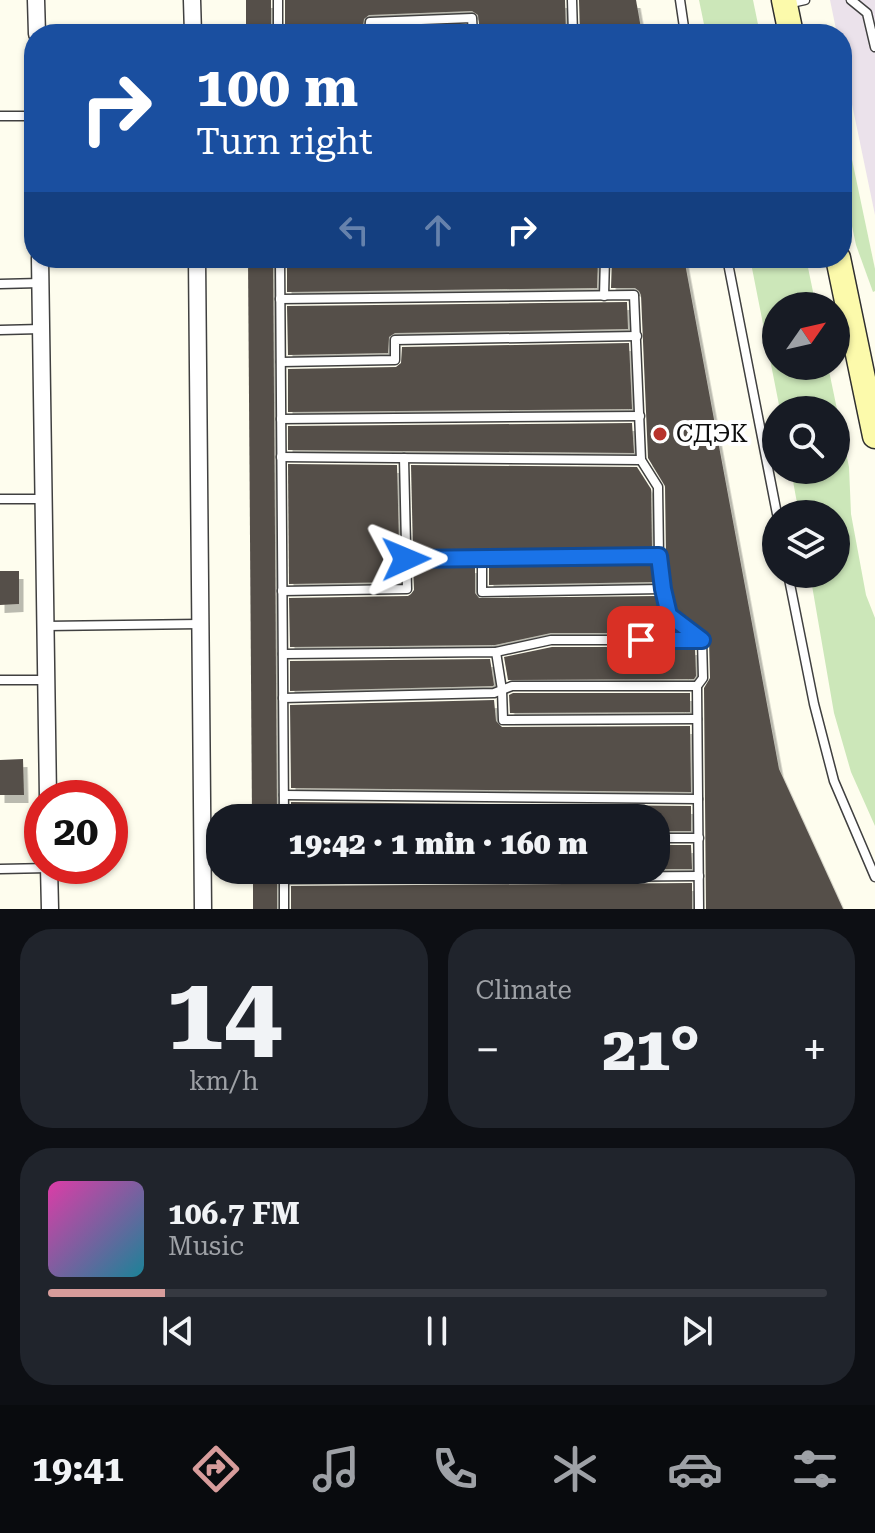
<!DOCTYPE html>
<html lang="en">
<head>
<meta charset="utf-8">
<style>
	body { margin:0; font-family:"Roboto Serif",serif; background:#20242c; color:#f1f3f6; height:100vh; display:flex; flex-direction:column; font-size:30px; white-space:nowrap }
	* { box-sizing:border-box; margin:0 }
	p { font-size:26px; color:#9ea1a6 }
	.icon { flex:none; width:44px; height:44px; fill:none; stroke:currentColor; stroke-width:2; stroke-linecap:round; stroke-linejoin:round }
	.map { position:relative; height:909px; overflow:hidden }
	.details { display:flex; flex-direction:column; gap:20px; padding:20px; background:#0d0f14; flex:1 }
	.details>* { flex:none }
	.hud { position:absolute; left:24px; top:24px; width:828px; height:244px; border-radius:32px; box-shadow:0 2px 6px #0004; background:#1a4fa0; color:#fff; overflow:hidden }
	.needle { width:52px; rotate:56deg }
	.controls { position:absolute; left:762px; top:292px; display:grid; gap:16px }
	.controls a { display:grid; place-items:center; width:88px; height:88px; border-radius:50%; background:#171b24; box-shadow:0 2px 6px #0004; font-size:40px }
	.speed { position:absolute; left:24px; top:780px; display:flex; gap:16px; font-size:40px; font-weight:700; text-align:center }
	.speed>* { display:grid; place-content:center; width:104px; height:104px; border-radius:50%; background:#171b24; box-shadow:0 2px 6px #0004; line-height:1 }
	.speed .limit { border:12px solid #d22; background:#fff; color:#111 }
	.pin { position:absolute; display:grid; place-items:center; width:68px; height:68px; color:#fff; margin:-34px; border-radius:16px; box-shadow:0 4px 12px #0006 }
	.me { position:absolute; width:88px; margin:-44px; rotate:89deg; stroke-linejoin:round; filter:drop-shadow(0 0 6px #0008) }
	.turn { display:flex; align-items:center; gap:28px; height:168px; padding:0 40px; font-size:36px }
	.turn .icon { width:104px; height:104px; stroke-width:2.5 }
	.turn b { display:block; font-size:56px; line-height:68px }
	.lanes { display:flex; align-items:center; height:76px; padding:0 40px; background:#0003; justify-content:center; gap:40px; direction:ltr }
	.lanes .off { opacity:.35 }
	.big { font-size:60px; font-weight:800; line-height:1.1 }
	.details .widget { flex:1; display:flex; flex-direction:column; justify-content:center; gap:12px; min-width:0; padding:0 28px; border-radius:32px; background:#20242c }
	.details .dial { align-items:center; gap:0 }
	.dial b { font-size:104px; line-height:1 }
	.song { display:flex; align-items:center; gap:24px }
	.cover { width:96px; height:96px; border-radius:12px; background:linear-gradient(135deg,hsl(320 70% 55%),hsl(190 70% 35%)) }
	.played { height:8px; border-radius:4px; background:linear-gradient(90deg,#d79c9b 15%,#363941 15%) }
	.keys { display:flex; justify-content:space-around; direction:ltr }
	.heat { display:flex; justify-content:space-between; align-items:center; font-size:44px; direction:ltr }
	.details .tiles { flex:1; display:grid; gap:20px; grid-template-columns:1fr 1fr }
	.widget:last-child { grid-column:span 2 }
	.trip { position:absolute; left:206px; top:804px; width:464px; height:80px; border-radius:32px; background:#171b24; box-shadow:0 2px 6px #0004; font-weight:800; line-height:80px; text-align:center }
	.menu { display:flex; height:128px; justify-content:space-around; align-items:center; background:#090b0e; color:#9ea1a6 }
	.menu .icon { width:56px; height:56px }
	.menu .active { color:#d79c9b }
	.menu b { font-size:36px; color:#f1f3f6 }
	.map>svg:first-child { display:block }
	.industrial { fill:#ebe2eb }
	.green { fill:#cce7b9 }
	.building { fill:#554f4a; filter:url(#shadow) }
	.lines { fill:none; stroke-linecap:round; stroke-linejoin:round }
	.lane-casing { stroke:#404040; stroke-width:11 }
	.street-casing { stroke:#404040; stroke-width:19 }
	.secondary-casing { stroke:#2f2f2f; stroke-width:27 }
	.lane { stroke:#fff; stroke-width:8 }
	.street { stroke:#fff; stroke-width:16 }
	.secondary { stroke:#fcfaab; stroke-width:24 }
	.route-casing { stroke:#114b97; stroke-width:20 }
	.route { stroke:#1a73e8; stroke-width:14 }
	.poi-dot { fill:#b7322b; stroke:#fff; stroke-width:3 }
	.labels { text-anchor:middle; dominant-baseline:central; stroke-width:8; stroke-linejoin:round; paint-order:stroke }
	.poi-label { font-size:24px; fill:#0d0d0d; stroke:#fff; text-anchor:start }
</style>
</head>
<body>
<div class="map">
<svg width="875" height="909" viewBox="0 0 875 909">
	<defs>
		<filter id="shadow"><feDropShadow dx="4.5" dy="8" stdDeviation="0" flood-color="#0004"/></filter>
	</defs>
	<rect width="100%" height="100%" fill="#fefdee"/>
	<!-- industrial -->
	<path class="industrial" d="M830 0H875V215L842 56V34H837Z"/>
	<!-- green -->
	<g class="green">
		<path d="M699 0H753L760 34H706Z"/>
		<path d="M842 112 875 269V291L873 292 856 245 842 179Z"/>
		<path d="M750 258H806L816 306H776V366H828L849 467 851 514 866 595 875 618V826L851 772 834 713 810 574H836V514H799L791 470H836V410H780Z"/>
	</g>
	<!-- building -->
	<g class="building">
		<rect x="246" y="0" width="25" height="34"/>
		<path d="M285 0H565L566 34H480L478 15 472 11 369 15 364 19 362 34H285Z"/>
		<path d="M579 0H636L642 34H580Z"/>
		<path d="M465 25 466 34H376V29Z"/>
		<path d="M248 258H273L277 818H252Z"/>
		<path d="M287 258H598L597 288 287 292Z"/>
		<path d="M612 258H684L779 769 843 909H706L704 688 710 678 709 640 706 634 675 611 670 588 666 556 665 486 648 458 641 295 639 291 635 288H611Z"/>
		<path d="M627 302 628 329 395 333 389 337 388 353 288 355 287 306Z"/>
		<path d="M629 343 632 409 288 412V369L396 367 401 363 402 347Z"/>
		<path d="M632 423 634 453 288 450V426Z"/>
		<path d="M288 464 397 465 400 582 289 584Z"/>
		<path d="M411 465 637 467 651 489 652 549 413 552Z"/>
		<path d="M653 563 655 582 489 585V565Z"/>
		<path d="M475 565V593L479 598 657 596 663 618 681 633H551L495 645 290 647 289 598 408 596 411 594 414 590 413 566Z"/>
		<path d="M0 571H19V604L0 605Z"/>
		<path d="M552 647H695L696 676 694 679 508 680 504 657Z"/>
		<path d="M490 659 494 685 493 686 290 691V661Z"/>
		<path d="M513 693H690V712L510 713 509 695Z"/>
		<path d="M494 700 496 721 502 727 690 726 691 792 291 788 290 705Z"/>
		<path d="M23 759 24 795H0V760Z"/>
		<path d="M291 802 691 806V831H656V818H291Z"/>
		<path d="M656 845H691L692 869H656Z"/>
		<rect x="253" y="870" width="24" height="39"/>
		<path d="M692 883V909H291V886Z"/>
	</g>
	<g class="lines">
		<defs>
			<g id="lane">
				<path d="M278 0V34"/>
				<path d="M572 0 573 34"/>
				<path d="M680 0 685 34"/>
				<path d="M851 0 867 13 875 47"/>
				<path d="M787 4 805 0"/>
				<path d="M369 34 370 22 472 18 473 34"/>
				<path d="M0 116H34"/>
				<path d="M280 258 284 818"/>
				<path d="M727 258 777 514"/>
				<path d="M0 284 40 283"/>
				<path d="M604 296 605 258"/>
				<path d="M280 299 634 295 641 460 658 487 659 556 663 589 669 615 702 640"/>
				<path d="M0 330 41 329"/>
				<path d="M281 362 395 360V340L637 336"/>
				<path d="M281 419 640 416"/>
				<path d="M281 457 641 460"/>
				<path d="M0 499H43"/>
				<path d="M482 558V592L663 589"/>
				<path d="M406 559 659 556"/>
				<path d="M788 574 814 704 834 781 875 877"/>
				<path d="M282 591 407 589 404 458"/>
				<path d="M46 626 200 624"/>
				<path d="M496 652 551 640H702L703 678 697 686 699 909"/>
				<path d="M283 654 496 652 502 690 503 720 697 719"/>
				<path d="M0 680H46"/>
				<path d="M283 698 494 693 512 686H697"/>
				<path d="M284 795 698 799"/>
				<path d="M656 838H699"/>
				<path d="M0 869 49 868"/>
				<path d="M284 870V909"/>
				<path d="M284 879 699 876"/>
			</g>
			<g id="street">
				<path d="M36 0 37 34"/>
				<path d="M192 0 193 34"/>
				<path d="M40 258 48 798"/>
				<path d="M197 258 203 909"/>
				<path d="M49 866 50 909"/>
			</g>
			<g id="secondary">
				<path d="M784 0 791 34"/>
				<path d="M838 258 875 436"/>
			</g>
		</defs>
		<!-- lane casing -->
		<use href="#lane" class="lane-casing"/>
		<!-- street casing -->
		<use href="#street" class="street-casing"/>
		<!-- secondary casing -->
		<use href="#secondary" class="secondary-casing"/>
		<!-- lane -->
		<use href="#lane" class="lane"/>
		<!-- street -->
		<use href="#street" class="street"/>
		<!-- secondary -->
		<use href="#secondary" class="secondary"/>
	</g>
	<g class="lines">
		<defs>
			<path id="route" d="M406 559 659 556 663 589 669 615 702 640H641"/>
		</defs>
		<!-- route casing -->
		<use href="#route" class="route-casing"/>
		<!-- route -->
		<use href="#route" class="route"/>
	</g>
	<!-- markers -->
	<circle class="poi-dot" cx="660" cy="434" r="8"/>
	<g class="labels">
		<!-- poi labels -->
		<g class="poi-label">
			<text x="676" y="434">СДЭК</text>
		</g>
	</g>
</svg>
<div class="controls">
<a><svg class="needle" viewBox="-14 -14 28 28"><path d="M0-13l5 13h-10z" fill="#e53935"/><path d="M0 13l5-13h-10z" fill="#9ea1a6"/></svg></a>
<a><svg class="icon" aria-label="search" viewBox="0 0 24 24"><circle cx="10" cy="10" r="6"/><path d="M15 15l6 6"/></svg></a>
<a><svg class="icon" aria-label="layers" viewBox="0 0 24 24"><path d="M12 4l9 5-9 5-9-5zM3 14l9 5 9-5"/></svg></a>
</div>
<div class="speed"><div class="limit">20</div></div>
<div class="pin" style="left:641px;top:640px;background:#d93025"><svg class="icon" aria-label="arrive" viewBox="0 0 24 24"><path d="M6 21V4h12l-3 4 3 4H6"/></svg></div>
<svg class="me" style="left:406px;top:559px" viewBox="-20 -20 40 40"><path d="M0-17L14 15 0 8-14 15z" fill="#1a73e8" stroke="#fff" stroke-width="4"/></svg>
<div class="trip">19:42 · 1 min · 160 m</div>
<div class="hud">
<div class="turn"><svg class="icon" aria-label="right" viewBox="0 0 24 24"><path d="M7 20v-9h11M14 6l5 5-5 5"/></svg><div><b>100 m</b>Turn right</div></div>
<div class="lanes"><svg class="icon off" aria-label="left" viewBox="0 0 24 24"><path d="M17 20v-9H6M10 6l-5 5 5 5"/></svg><svg class="icon off" aria-label="ahead" viewBox="0 0 24 24"><path d="M12 20V5M6 11l6-6 6 6"/></svg><svg class="icon" aria-label="right" viewBox="0 0 24 24"><path d="M7 20v-9h11M14 6l5 5-5 5"/></svg></div>
</div>
</div>
<section class="details">
<div class="tiles">
<div class="widget dial"><b>14</b><p>km/h</p></div>
<div class="widget"><p>Climate</p>
<div class="heat"><a>−</a><b class="big">21°</b><a>+</a></div>
</div>
<div class="widget">
<div class="song"><i class="cover"></i><div><b>106.7 FM</b><p>Music</p></div></div>
<div class="played"></div>
<div class="keys"><svg class="icon" aria-label="previous" viewBox="0 0 24 24"><path d="M18 5L8 12l10 7zM5 5v14"/></svg><svg class="icon" aria-label="pause" viewBox="0 0 24 24"><path d="M8 5v14M16 5v14"/></svg><svg class="icon" aria-label="next" viewBox="0 0 24 24"><path d="M6 5l10 7-10 7zM19 5v14"/></svg></div>
</div>
</div>
</section>
<nav class="menu">
<b>19:41</b>
<svg class="icon active" aria-label="directions" viewBox="0 0 24 24"><path d="M12 3l9 9-9 9-9-9zM9 14v-3h6M13 9l2 2-2 2"/></svg>
<svg class="icon" aria-label="music" viewBox="0 0 24 24"><path d="M9 18V5l10-2v13"/><circle cx="6" cy="18" r="3"/><circle cx="16" cy="16" r="3"/></svg>
<svg class="icon" aria-label="phone" viewBox="0 0 24 24"><path d="M5 4h4l2 5-3 2q2 4 5 5l2-3 5 2v4C11 20 4 13 5 4z"/></svg>
<svg class="icon" aria-label="climate" viewBox="0 0 24 24"><path d="M12 3v18M4 7l16 10M4 17L20 7"/></svg>
<svg class="icon" aria-label="car" viewBox="0 0 24 24"><path d="M5 17H2v-5l4-1 3-4h7l3 4 3 1v5h-3M9 17h6M6 11h13"/><circle cx="7" cy="17" r="2"/><circle cx="17" cy="17" r="2"/></svg>
<svg class="icon" aria-label="filters" viewBox="0 0 24 24"><path d="M4 7h16M4 17h16"/><circle cx="9" cy="7" r="2"/><circle cx="15" cy="17" r="2"/></svg>
</nav>
</body>
</html>
